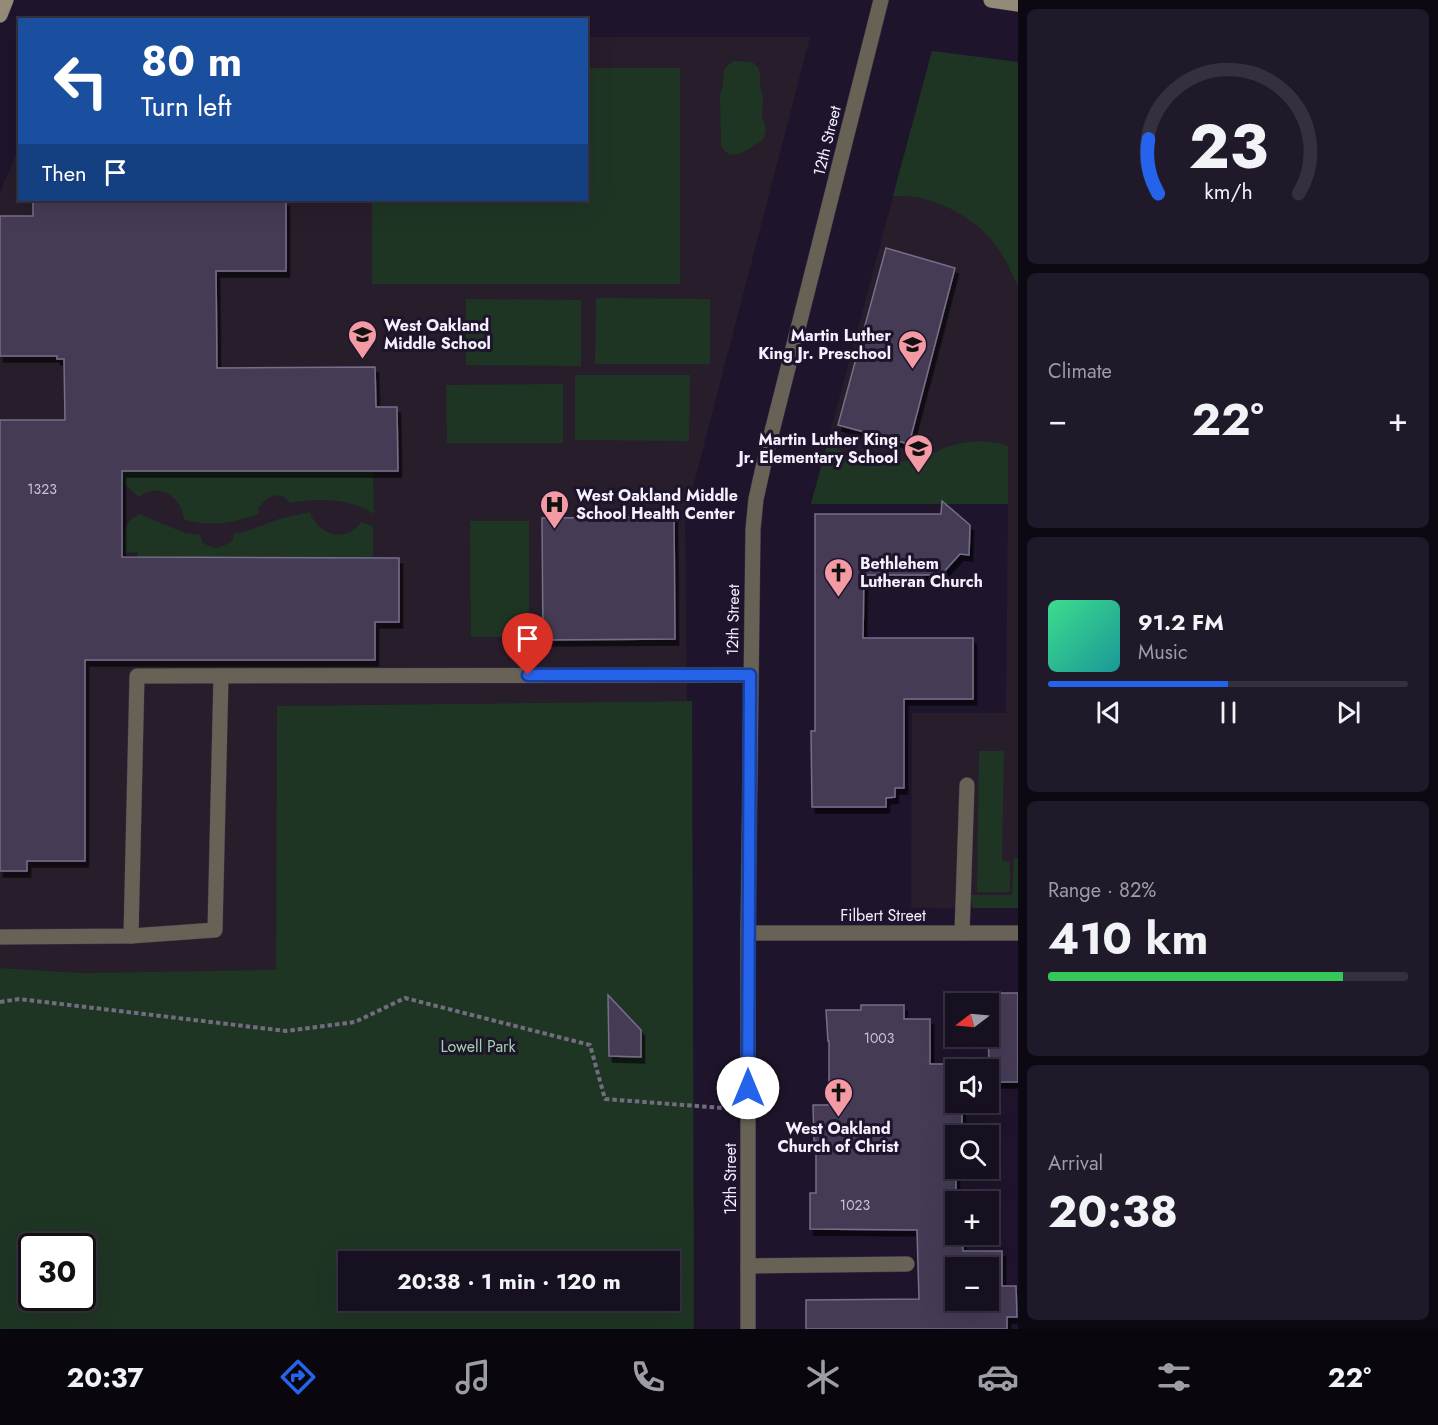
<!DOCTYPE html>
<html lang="en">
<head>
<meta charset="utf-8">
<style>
	body { margin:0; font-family:Jost,sans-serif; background:#1f192a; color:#f1f3f6; height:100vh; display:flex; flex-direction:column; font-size:22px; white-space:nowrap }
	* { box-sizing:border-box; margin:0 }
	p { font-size:20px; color:#9e9da5 }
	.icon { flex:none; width:33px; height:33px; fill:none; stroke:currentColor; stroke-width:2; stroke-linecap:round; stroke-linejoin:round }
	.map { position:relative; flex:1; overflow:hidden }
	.side { display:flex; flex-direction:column; gap:9px; padding:9px; background:#0c0912; width:420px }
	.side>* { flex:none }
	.banner { position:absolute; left:18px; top:18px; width:570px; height:183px; border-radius:0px; box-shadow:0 6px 24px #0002,0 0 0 2px #35303f; background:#1a4fa0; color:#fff; overflow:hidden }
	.needle { width:39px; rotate:254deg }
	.tools { position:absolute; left:945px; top:993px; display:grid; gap:12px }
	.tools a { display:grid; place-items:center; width:54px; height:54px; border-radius:0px; background:#161021; box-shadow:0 6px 24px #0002,0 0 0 2px #35303f; font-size:30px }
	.speed { position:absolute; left:18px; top:1233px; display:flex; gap:12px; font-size:30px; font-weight:700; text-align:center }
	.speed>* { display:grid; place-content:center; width:78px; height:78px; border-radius:50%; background:#161021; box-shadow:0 6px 24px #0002,0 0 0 2px #35303f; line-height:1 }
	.speed .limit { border:3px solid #111; border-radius:9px; background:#fff; color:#111 }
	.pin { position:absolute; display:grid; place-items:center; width:51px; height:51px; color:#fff; margin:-62px -26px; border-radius:50% 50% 50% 0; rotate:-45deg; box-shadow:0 0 6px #0007 }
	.pin .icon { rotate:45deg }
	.me { position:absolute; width:66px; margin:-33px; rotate:0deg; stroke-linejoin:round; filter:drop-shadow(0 0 4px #0008) }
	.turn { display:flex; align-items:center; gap:21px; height:126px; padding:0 24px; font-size:27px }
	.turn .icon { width:78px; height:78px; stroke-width:2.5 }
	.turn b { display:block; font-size:42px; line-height:51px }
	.then { display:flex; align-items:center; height:57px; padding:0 24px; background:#0003; gap:12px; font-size:22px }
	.big { font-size:45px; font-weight:700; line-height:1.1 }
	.side .tile { flex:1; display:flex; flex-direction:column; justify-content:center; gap:9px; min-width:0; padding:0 21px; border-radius:9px; background:#1f192a }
	.side .dial { align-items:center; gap:0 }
	.dial svg { height:156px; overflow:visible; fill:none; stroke:#35303f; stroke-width:7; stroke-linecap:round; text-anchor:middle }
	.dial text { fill:#f1f3f6; stroke:none }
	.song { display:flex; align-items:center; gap:18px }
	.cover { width:72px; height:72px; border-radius:9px; background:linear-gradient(135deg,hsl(150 70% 55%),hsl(180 70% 35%)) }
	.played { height:6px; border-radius:3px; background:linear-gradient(90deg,#2563eb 50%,#35303f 50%) }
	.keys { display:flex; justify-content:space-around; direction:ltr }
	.heat { display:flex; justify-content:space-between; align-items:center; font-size:33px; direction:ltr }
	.charge { height:9px; border-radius:4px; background:linear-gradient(90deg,#34c759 82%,#35303f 0) }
	.trip { position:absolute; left:338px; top:1251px; width:342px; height:60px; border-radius:0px; background:#161021; box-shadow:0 6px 24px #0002,0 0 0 2px #35303f; font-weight:700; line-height:60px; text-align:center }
	.tabs { display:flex; height:96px; justify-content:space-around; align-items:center; background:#09060d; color:#9e9da5 }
	.tabs .icon { width:42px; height:42px }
	.tabs .current { color:#2563eb }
	.tabs b { font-size:27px; color:#f1f3f6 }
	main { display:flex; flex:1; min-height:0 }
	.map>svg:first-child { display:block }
	.education { fill:#281d2b }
	.green { fill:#1f3524; fill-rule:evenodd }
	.building { fill:#443b55; stroke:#776e8a; stroke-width:1.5; fill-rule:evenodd; filter:url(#shadow) }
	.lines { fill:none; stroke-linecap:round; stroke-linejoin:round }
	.lane-casing { stroke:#382f45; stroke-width:16 }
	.street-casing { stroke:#382f45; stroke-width:16 }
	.secondary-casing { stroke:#382f45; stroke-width:16 }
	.path { stroke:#736c7f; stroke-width:4; stroke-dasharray:4.5 3; stroke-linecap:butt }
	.lane { stroke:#676255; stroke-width:15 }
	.street { stroke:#676255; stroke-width:15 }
	.secondary { stroke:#938b77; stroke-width:15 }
	.route-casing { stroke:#184099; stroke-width:15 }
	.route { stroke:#2563eb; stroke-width:10 }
	.labels { text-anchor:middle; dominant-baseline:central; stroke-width:6; stroke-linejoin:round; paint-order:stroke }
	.number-label { font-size:14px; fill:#c8c3d4 }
	.street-label { font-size:16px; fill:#f4f0fe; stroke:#1e152c }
	.poi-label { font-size:16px; font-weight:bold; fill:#f4f0fe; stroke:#1e152c; text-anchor:start }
	.park-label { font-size:16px; fill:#a1d3ab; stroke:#1e152c }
</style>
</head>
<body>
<main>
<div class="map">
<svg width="1018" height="1329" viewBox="0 0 1018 1329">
	<defs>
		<filter id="shadow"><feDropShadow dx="3.5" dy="6" stdDeviation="0" flood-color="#0009"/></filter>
	</defs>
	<rect width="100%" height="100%" fill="#1e152c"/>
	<!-- education -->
	<g class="education">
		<path d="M587 37H810L685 518 687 701 278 706 276 971 83 973 0 968V192L19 147 20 200H586Z"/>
		<path d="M932 51 1018 62V908H911L912 713H1006L1008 504H811Z"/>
	</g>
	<!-- green -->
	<g class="green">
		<path d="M932 51 1018 62V285C1012 276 1009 265 1003 256 985 225 951 204 916 197 909 196 900 196 893 196Z"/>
		<path d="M734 61 752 62 758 67 760 74V87L763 96 762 118 766 128 764 138 761 141C747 149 731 165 721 145L720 95C727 81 717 69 734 61Z"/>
		<path d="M587 68H680V284H372V200H586Z"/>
		<path d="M596 298 710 299V364H595Z"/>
		<path d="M466 299 581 300V366L466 365Z"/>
		<path d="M575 375H690L689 441 575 440Z"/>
		<path d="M563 384V443H447L446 385Z"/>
		<path d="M978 441 998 443 1008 446V504H811L828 442C834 446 840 452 847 455 872 465 905 464 929 455 935 453 941 449 946 447 957 444 967 442 978 441Z"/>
		<path d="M123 471H373L374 514C351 498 317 498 290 503 280 488 266 497 258 509L259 514C231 523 212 527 184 520 182 497 159 481 139 497L122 482Z"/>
		<path d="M310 512C317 535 347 544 361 522L373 526V558L137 557 138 552 125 553C124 533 120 525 139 514L185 533 200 535 202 542C214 550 220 549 232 541L234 534 245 532 279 519Z"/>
		<path d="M470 521H529V637H471Z"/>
		<path d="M692 701 694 1329H0V968L83 973 276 970 277 706ZM32 1246H82V1298H32ZM348 1262H669V1300H348Z"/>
		<path d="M979 751H1004L1002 861 1010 862V892H977Z"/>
		<path d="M1014 858H1018V908H973L970 895H1012Z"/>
	</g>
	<!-- building -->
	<g class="building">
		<path d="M33 200H286V271H216L217 368 375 367 376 407H397L398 471H122V557L399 558V622H375V660H85V861H27V871H0V420H65L64 359H57V356H0V216H33Z"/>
		<path d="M886 248 955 268 909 444 838 425Z"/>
		<path d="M942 501 970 525 969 555 960 554 941 575H864L863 638H973V699H904V788H895V797L886 798V807H812L811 731H815V514H941Z"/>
		<path d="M674 517 675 639 543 640 542 518Z"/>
		<path d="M988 993H1018V1082H989Z"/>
		<path d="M608 995 641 1030V1057L609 1056Z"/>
		<path d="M861 1005H904V1019H930V1064H962V1070H956V1102H962V1136H956V1190H960L961 1202H956V1234H962L963 1251H1002V1286H1016L1017 1317H1007V1329H806V1300L919 1299 917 1230 810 1229V1193H816V1141H814L813 1105H829V1041H828L826 1010H861ZM956 1268H988V1300H956Z"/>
	</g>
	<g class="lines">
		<defs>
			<g id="lane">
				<path d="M962 933 967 785"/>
				<path d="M131 936 137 676 750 675"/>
				<path d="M0 937 131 936 215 930 221 676"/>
				<path d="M748 1266 907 1264"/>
			</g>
			<g id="street">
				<path d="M748 933H1018"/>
				<path d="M748 1329V933L753 529 756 499 764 463 881 0"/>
			</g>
			<g id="secondary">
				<path d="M991 0 1018 4"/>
				<path d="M0 15 6 0"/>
			</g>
		</defs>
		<!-- lane casing -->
		<use href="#lane" class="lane-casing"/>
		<!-- street casing -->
		<use href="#street" class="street-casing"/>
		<!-- secondary casing -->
		<use href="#secondary" class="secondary-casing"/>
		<!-- path -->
		<path class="path" d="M0 1002 19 999 286 1031 355 1022 405 998 590 1045 605 1099 723 1108"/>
		<!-- lane -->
		<use href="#lane" class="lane"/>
		<!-- street -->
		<use href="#street" class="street"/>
		<!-- secondary -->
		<use href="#secondary" class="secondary"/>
	</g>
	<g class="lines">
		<defs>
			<path id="route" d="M528 675H750L748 1088"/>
		</defs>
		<!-- route casing -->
		<use href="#route" class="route-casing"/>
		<!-- route -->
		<use href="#route" class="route"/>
	</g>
	<!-- icons -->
	<defs>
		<symbol id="school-pin" viewBox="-11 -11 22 30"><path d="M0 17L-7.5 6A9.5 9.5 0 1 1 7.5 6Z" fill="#f49aa4" stroke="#1e152c"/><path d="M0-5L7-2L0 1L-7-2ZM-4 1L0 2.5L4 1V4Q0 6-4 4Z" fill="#111"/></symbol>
		<symbol id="hospital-pin" viewBox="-11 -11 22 30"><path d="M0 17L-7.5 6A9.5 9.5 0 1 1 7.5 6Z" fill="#f49aa4" stroke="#1e152c"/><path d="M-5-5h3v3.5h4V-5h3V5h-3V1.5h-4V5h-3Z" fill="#111"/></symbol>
		<symbol id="church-pin" viewBox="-11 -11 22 30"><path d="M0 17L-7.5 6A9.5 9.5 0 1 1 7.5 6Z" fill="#f49aa4" stroke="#1e152c"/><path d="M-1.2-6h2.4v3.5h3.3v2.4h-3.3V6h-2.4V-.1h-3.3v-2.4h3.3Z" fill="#111"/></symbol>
	</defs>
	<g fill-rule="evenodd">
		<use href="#school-pin" x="346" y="318" width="33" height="45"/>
		<use href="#school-pin" x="896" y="328" width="33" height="45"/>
		<use href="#school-pin" x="902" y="432" width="33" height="45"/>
		<use href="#hospital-pin" x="538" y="488" width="33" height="45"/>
		<use href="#church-pin" x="822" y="556" width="33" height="45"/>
		<use href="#church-pin" x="822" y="1076" width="33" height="45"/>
	</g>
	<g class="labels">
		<!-- number labels -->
		<g class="number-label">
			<text x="42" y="489">1323</text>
			<text x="879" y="1038">1003</text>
			<text x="855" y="1205">1023</text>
		</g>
		<!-- street labels -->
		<g class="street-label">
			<text transform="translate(827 141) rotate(-76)">12th Street</text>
			<text transform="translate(733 620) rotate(-89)">12th Street</text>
			<text x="883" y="915">Filbert Street</text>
			<text transform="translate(730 1179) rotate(-90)">12th Street</text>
		</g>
		<!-- poi labels -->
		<g class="poi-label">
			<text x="384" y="325">West Oakland<tspan x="384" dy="18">Middle School</tspan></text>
			<text x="891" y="335" text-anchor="end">Martin Luther<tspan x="891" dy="18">King Jr. Preschool</tspan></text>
			<text x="898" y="439" text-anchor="end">Martin Luther King<tspan x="898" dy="18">Jr. Elementary School</tspan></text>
			<text x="576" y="495">West Oakland Middle<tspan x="576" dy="18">School Health Center</tspan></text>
			<text x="860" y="563">Bethlehem<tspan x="860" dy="18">Lutheran Church</tspan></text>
			<text x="838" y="1128" text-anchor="middle">West Oakland<tspan x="838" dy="18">Church of Christ</tspan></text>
		</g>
		<!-- park labels -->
		<g class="park-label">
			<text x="478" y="1046">Lowell Park</text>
		</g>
	</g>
</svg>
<div class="tools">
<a><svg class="needle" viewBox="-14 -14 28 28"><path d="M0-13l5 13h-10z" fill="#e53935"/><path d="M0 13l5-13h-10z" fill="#9e9da5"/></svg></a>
<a><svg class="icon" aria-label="sound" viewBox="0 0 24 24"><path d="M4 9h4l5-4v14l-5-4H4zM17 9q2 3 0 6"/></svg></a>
<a><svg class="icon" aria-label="search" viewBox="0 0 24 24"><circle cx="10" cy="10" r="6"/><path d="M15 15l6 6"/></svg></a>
<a>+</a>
<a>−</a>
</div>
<div class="speed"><div class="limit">30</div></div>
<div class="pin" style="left:528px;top:675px;background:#d93025"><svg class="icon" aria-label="arrive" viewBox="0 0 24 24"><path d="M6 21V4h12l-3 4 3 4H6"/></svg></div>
<svg class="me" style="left:748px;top:1088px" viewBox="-20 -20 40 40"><circle r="19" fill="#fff"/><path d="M0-13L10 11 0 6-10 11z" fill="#2563eb"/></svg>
<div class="trip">20:38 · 1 min · 120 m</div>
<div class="banner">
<div class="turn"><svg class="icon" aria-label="left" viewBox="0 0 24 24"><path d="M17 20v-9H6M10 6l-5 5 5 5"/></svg><div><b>80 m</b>Turn left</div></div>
<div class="then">Then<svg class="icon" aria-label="arrive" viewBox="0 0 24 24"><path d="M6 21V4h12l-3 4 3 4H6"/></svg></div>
</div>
</div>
<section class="side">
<div class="tile dial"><svg viewBox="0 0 100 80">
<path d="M14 69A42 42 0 1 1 86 69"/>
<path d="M14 69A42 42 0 0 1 9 41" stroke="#2563eb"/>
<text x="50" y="56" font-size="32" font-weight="700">23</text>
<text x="50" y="72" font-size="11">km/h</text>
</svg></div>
<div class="tile"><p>Climate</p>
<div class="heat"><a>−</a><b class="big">22°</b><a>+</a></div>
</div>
<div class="tile">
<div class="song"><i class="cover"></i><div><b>91.2 FM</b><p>Music</p></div></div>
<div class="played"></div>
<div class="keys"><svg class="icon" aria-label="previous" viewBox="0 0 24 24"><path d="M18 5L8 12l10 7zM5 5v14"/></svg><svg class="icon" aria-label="pause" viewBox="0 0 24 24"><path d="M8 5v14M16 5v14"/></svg><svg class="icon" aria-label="next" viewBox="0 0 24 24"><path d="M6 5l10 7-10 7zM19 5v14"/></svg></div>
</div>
<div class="tile"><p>Range · 82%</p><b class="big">410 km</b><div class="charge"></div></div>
<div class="tile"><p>Arrival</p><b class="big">20:38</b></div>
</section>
</main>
<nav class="tabs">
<b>20:37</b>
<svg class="icon current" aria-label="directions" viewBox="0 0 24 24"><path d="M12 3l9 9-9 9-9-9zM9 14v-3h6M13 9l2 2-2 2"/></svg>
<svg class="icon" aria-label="music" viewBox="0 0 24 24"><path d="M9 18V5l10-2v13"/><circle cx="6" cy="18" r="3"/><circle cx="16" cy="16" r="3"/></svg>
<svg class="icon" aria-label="phone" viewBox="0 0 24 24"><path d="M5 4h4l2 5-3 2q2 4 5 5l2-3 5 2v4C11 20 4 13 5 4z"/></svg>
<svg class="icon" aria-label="climate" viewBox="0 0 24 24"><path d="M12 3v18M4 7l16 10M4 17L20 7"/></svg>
<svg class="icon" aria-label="car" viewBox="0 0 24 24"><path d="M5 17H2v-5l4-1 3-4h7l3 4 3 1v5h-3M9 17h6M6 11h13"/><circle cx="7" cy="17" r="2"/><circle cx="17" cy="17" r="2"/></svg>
<svg class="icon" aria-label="filters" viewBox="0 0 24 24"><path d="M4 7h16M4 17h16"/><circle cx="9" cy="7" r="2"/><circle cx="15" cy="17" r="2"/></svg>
<b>22°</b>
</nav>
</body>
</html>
